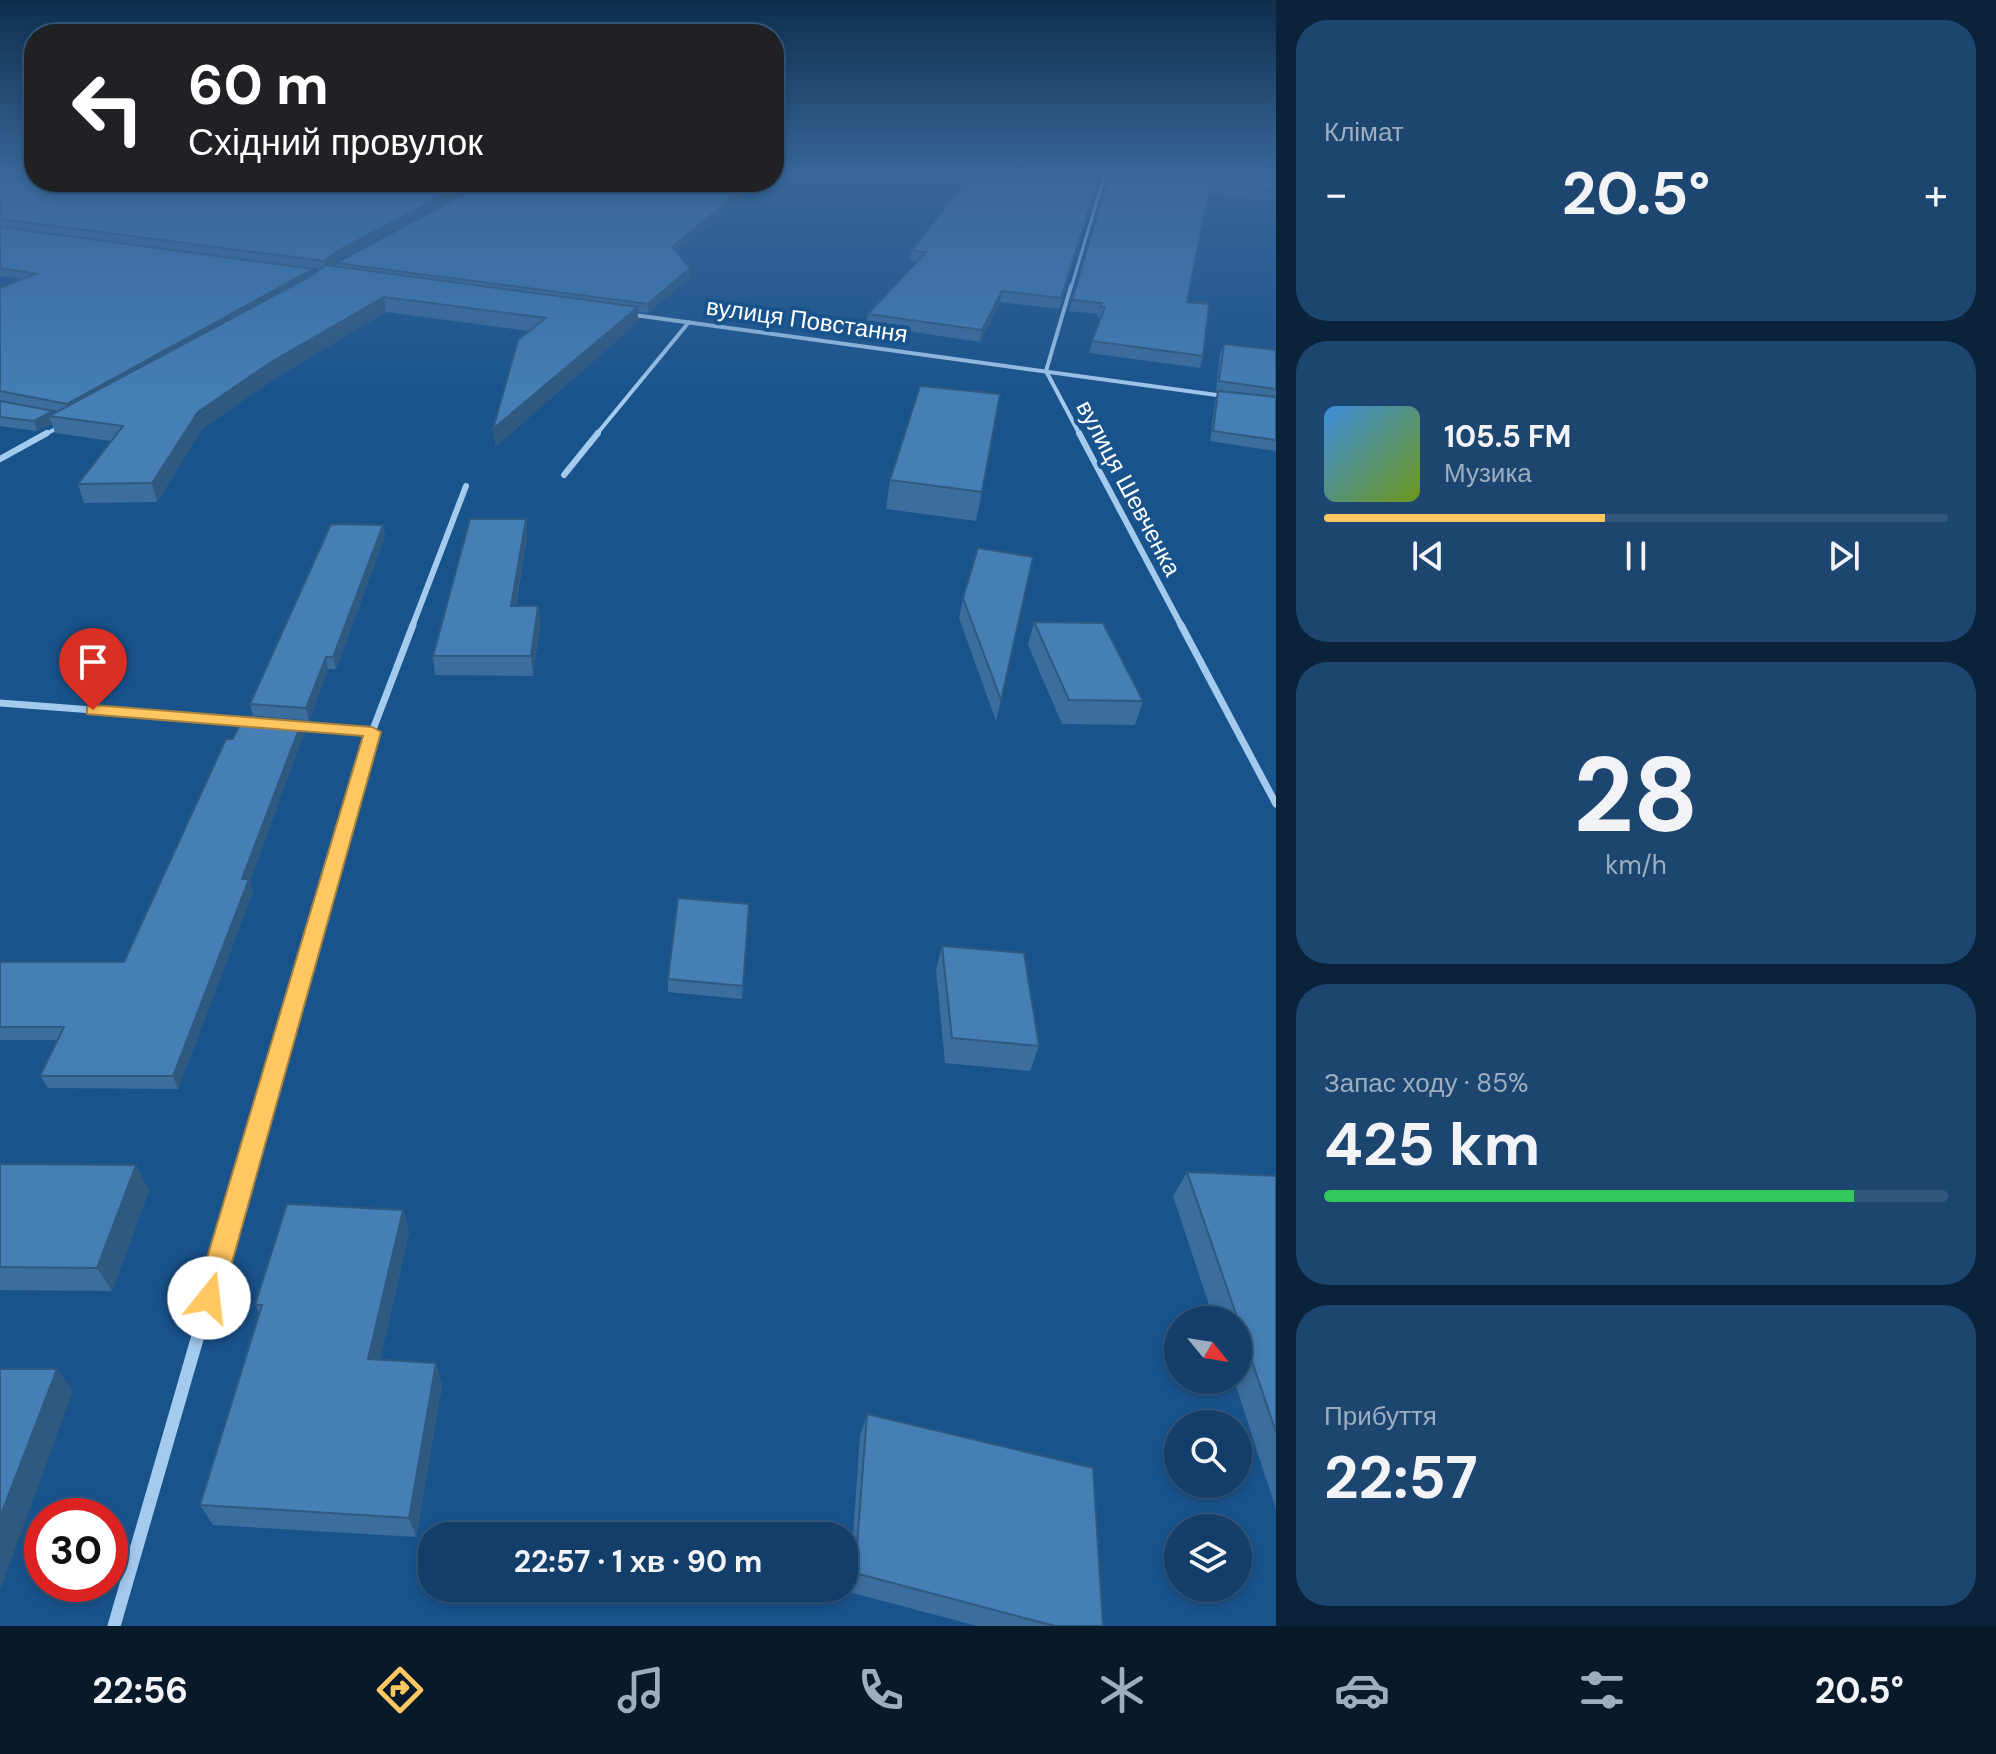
<!DOCTYPE html>
<html lang="uk">
<head>
<meta charset="utf-8">
<style>
	body { margin:0; font-family:"DM Sans",sans-serif; background:#1c456f; color:#f1f3f6; height:100vh; display:flex; flex-direction:column; font-size:30px; white-space:nowrap }
	* { box-sizing:border-box; margin:0 }
	p { font-size:26px; color:#9daec0 }
	.icon { flex:none; width:44px; height:44px; fill:none; stroke:currentColor; stroke-width:2; stroke-linecap:round; stroke-linejoin:round }
	.map { position:relative; flex:1; overflow:hidden }
	.side { display:flex; flex-direction:column; gap:20px; padding:20px; background:#0a223a; width:720px }
	.side>* { flex:none }
	.guide { position:absolute; left:24px; top:24px; width:760px; height:168px; border-radius:32px; box-shadow:0 4px 12px #0003,0 0 0 2px #32577d; background:#202124; color:#fff; overflow:hidden }
	.needle { width:52px; rotate:120deg }
	.tools { position:absolute; left:1164px; top:1306px; display:grid; gap:16px }
	.tools a { display:grid; place-items:center; width:88px; height:88px; border-radius:50%; background:#133e69; box-shadow:0 4px 12px #0003,0 0 0 2px #32577d; font-size:40px }
	.speed { position:absolute; left:24px; top:1498px; display:flex; gap:16px; font-size:40px; font-weight:700; text-align:center }
	.speed>* { display:grid; place-content:center; width:104px; height:104px; border-radius:50%; background:#133e69; box-shadow:0 4px 12px #0003,0 0 0 2px #32577d; line-height:1 }
	.speed .limit { border:12px solid #d22; background:#fff; color:#111 }
	.pin { position:absolute; display:grid; place-items:center; width:68px; height:68px; color:#fff; margin:-82px -34px; border-radius:50% 50% 50% 0; rotate:-45deg; box-shadow:0 0 8px #0007 }
	.pin .icon { rotate:45deg }
	.me { position:absolute; width:88px; margin:-44px; rotate:16deg; stroke-linejoin:round; filter:drop-shadow(0 0 6px #0008) }
	.turn { display:flex; align-items:center; gap:28px; height:168px; padding:0 32px; font-size:36px }
	.turn .icon { width:104px; height:104px; stroke-width:2.5 }
	.turn b { display:block; font-size:56px; line-height:68px }
	.big { font-size:60px; font-weight:700; line-height:1.1 }
	.side .tile { flex:1; display:flex; flex-direction:column; justify-content:center; gap:12px; min-width:0; padding:0 28px; border-radius:32px; background:#1c456f }
	.side .dial { align-items:center; gap:0 }
	.dial b { font-size:104px; line-height:1 }
	.song { display:flex; align-items:center; gap:24px }
	.cover { width:96px; height:96px; border-radius:12px; background:linear-gradient(135deg,hsl(210 70% 55%),hsl(80 70% 35%)) }
	.played { height:8px; border-radius:4px; background:linear-gradient(90deg,#ffc761 45%,#32577d 45%) }
	.keys { display:flex; justify-content:space-around; direction:ltr }
	.heat { display:flex; justify-content:space-between; align-items:center; font-size:44px; direction:ltr }
	.charge { height:12px; border-radius:6px; background:linear-gradient(90deg,#34c759 85%,#32577d 0) }
	.trip { position:absolute; left:418px; top:1522px; width:440px; height:80px; border-radius:32px; background:#133e69; box-shadow:0 4px 12px #0003,0 0 0 2px #32577d; font-weight:700; line-height:80px; text-align:center }
	.tabs { display:flex; height:128px; justify-content:space-around; align-items:center; background:#08192a; color:#9daec0 }
	.tabs .icon { width:56px; height:56px }
	.tabs .on { color:#ffc761 }
	.tabs b { font-size:36px; color:#f1f3f6 }
	main { display:flex; flex:1; min-height:0 }
	.map>svg:first-child { display:block }
	.lines { fill:none; stroke-linecap:round; stroke-linejoin:round }
	.minor-far5 { stroke:#a4caee; stroke-width:3 }
	.minor-far4 { stroke:#a4caee; stroke-width:4 }
	.minor-far3 { stroke:#a4caee; stroke-width:6 }
	.minor-far2 { stroke:#a4caee; stroke-width:7 }
	.minor-far1 { stroke:#a4caee; stroke-width:10 }
	.minor { stroke:#a4caee; stroke-width:13 }
	.wall { fill:#3b6d9d }
	.shaded-wall { fill:#30597f }
	.building { fill:#457fb6; stroke:#30597f; stroke-width:2 }
	.route { fill:#ffc761; stroke:#a6813f; stroke-width:2 }
	.labels { text-anchor:middle; dominant-baseline:central; stroke-width:8; stroke-linejoin:round; paint-order:stroke }
	.far-street-label { font-size:24px; fill:#fff; stroke:#19538c }
</style>
</head>
<body>
<main>
<div class="map">
<svg width="1276" height="1626" viewBox="0 0 1276 1626">
	<rect width="100%" height="100%" fill="#19538c"/>
	<g class="lines">
		<!-- minor-far5 -->
		<path class="minor-far5" d="M1071 288 1105 174"/>
		<!-- minor-far4 -->
		<g class="minor-far4">
			<path d="M1071 286 1046 371 1080 435"/>
			<path d="M627 314 1224 396"/>
			<path d="M44 435 63 425"/>
			<path d="M596 435 689 322"/>
		</g>
		<!-- minor-far3 -->
		<g class="minor-far3">
			<path d="M1079 433 1182 627"/>
			<path d="M0 459 47 433"/>
			<path d="M564 475 598 433"/>
			<path d="M412 627 466 486"/>
		</g>
		<!-- minor-far2 -->
		<g class="minor-far2">
			<path d="M1181 625 1276 804"/>
			<path d="M0 703 251 722"/>
			<path d="M292 725 372 732 330 877"/>
			<path d="M372 732 413 625"/>
		</g>
		<!-- minor-far1 -->
		<path class="minor-far1" d="M236 1203 331 875"/>
		<!-- minor -->
		<path class="minor" d="M114 1626 237 1201"/>
	</g>
	<!-- wall -->
	<g class="wall">
		<path d="M0 174 34 182H482L342 257 330 266H337L336 263 759 182 676 252 690 268V277L648 313 638 312V322L495 447 528 331 386 312 274 379 202 429 157 502 84 503 78 484 111 441 55 433 52 424 37 431 0 426V401L53 411 54 413 58 411 0 401V288L21 279 0 276V227L313 269 314 273 320 269 0 227Z"/>
		<path d="M972 174H1100L1059 309 1000 302 980 342 866 325 868 314 917 262 910 261 911 251Z"/>
		<path d="M1108 174H1276V201L1208 194 1187 302 1203 356 1200 368 1089 353 1092 341 1101 318H1098V314L1069 311Z"/>
		<path d="M1224 344 1276 350V451L1210 441 1215 401 1218 391H1216L1220 353Z"/>
		<path d="M890 480 982 492 976 521 886 509Z"/>
		<path d="M526 519 527 537 516 606H538L540 625 533 676 435 675 433 656Z"/>
		<path d="M383 525 385 536 336 669H328L309 721 253 716 250 704Z"/>
		<path d="M963 598 1001 700 996 721 959 618Z"/>
		<path d="M1034 622 1143 701 1135 725 1062 724 1028 645Z"/>
		<path d="M302 721 304 733 250 881 253 892 178 1089 48 1088 40 1076 58 1040H0V962H124L233 739Z"/>
		<path d="M749 904 742 999 668 992V979Z"/>
		<path d="M942 946 1039 1046 1030 1071 945 1063 936 970Z"/>
		<path d="M0 1164 149 1190 112 1291 0 1290Z"/>
		<path d="M1187 1172 1276 1176V1509L1234 1380H1238V1320H1214L1173 1196Z"/>
		<path d="M403 1210 409 1233 380 1360 436 1363 442 1385 416 1537 213 1525 200 1505 259 1313 255 1305Z"/>
		<path d="M867 1414 1103 1626H977L849 1592 860 1436Z"/>
	</g>
	<!-- shaded-wall -->
	<g class="shaded-wall">
		<path d="M468 182H482L342 257 325 270 324 261 341 249Z"/>
		<path d="M751 182H759L672 255V247Z"/>
		<path d="M690 268V277L648 313V304Z"/>
		<path d="M313 269 315 277 70 414 67 404Z"/>
		<path d="M1002 291 1000 302 980 342 982 330Z"/>
		<path d="M384 297 386 312 274 379 202 429 157 502 152 483 198 412 271 362Z"/>
		<path d="M638 307V322L495 447 493 429Z"/>
		<path d="M53 411 55 417 49 416 52 424 37 431 34 421Z"/>
		<path d="M526 519 527 537 512 625 511 606Z"/>
		<path d="M383 525 385 536 336 669 333 657Z"/>
		<path d="M538 606 540 625 533 676 531 656Z"/>
		<path d="M326 657 328 669 309 721 306 708Z"/>
		<path d="M302 721 304 733 250 881 253 892 178 1089 173 1076 242 879Z"/>
		<path d="M136 1165 149 1190 112 1291 97 1268Z"/>
		<path d="M403 1210 409 1233 375 1381 368 1359Z"/>
		<path d="M436 1363 442 1385 416 1537 409 1518Z"/>
		<path d="M57 1369 73 1391 0 1590V1517Z"/>
	</g>
	<!-- building -->
	<g class="building">
		<path d="M0 174H34V182H468L341 249 324 261 0 219Z"/>
		<path d="M972 174H1100L1061 298 1002 291 982 330 868 314 926 252 911 251Z"/>
		<path d="M1109 174H1276V191L1210 185 1187 302 1209 304 1203 356 1092 341 1105 307H1100L1102 303 1072 300Z"/>
		<path d="M487 182H751L672 247 690 268 648 304 336 263Z"/>
		<path d="M0 227 313 269 67 404 0 391V288L36 274 0 268Z"/>
		<path d="M325 265 638 307 493 429 518 340 546 318 384 297 271 362 198 412 152 483 78 484 123 426 49 416 311 276Z"/>
		<path d="M1224 344 1276 350V389L1219 381Z"/>
		<path d="M920 386 1000 394 982 492 890 480Z"/>
		<path d="M1218 391 1276 397V440L1213 431Z"/>
		<path d="M0 401 53 411 34 421 0 417Z"/>
		<path d="M470 519H526L511 606H538L531 656H433Z"/>
		<path d="M331 524 383 525 333 657H326L306 708 250 704Z"/>
		<path d="M978 548 1033 557 1001 700 963 598Z"/>
		<path d="M1034 622 1103 623 1143 701 1069 700Z"/>
		<path d="M244 716 302 721 242 879H249L173 1076H40L64 1027H0V962H124L226 739H233Z"/>
		<path d="M678 898 749 904 743 986 668 979Z"/>
		<path d="M942 946 1024 953 1039 1046 952 1038Z"/>
		<path d="M0 1164 136 1165 97 1268 0 1267Z"/>
		<path d="M1187 1172 1276 1176V1432L1238 1320Z"/>
		<path d="M287 1204 403 1210 368 1359 436 1363 409 1518 200 1505 262 1305H255Z"/>
		<path d="M0 1369H57L0 1517Z"/>
		<path d="M867 1414 1093 1468 1103 1626H1055L855 1573Z"/>
	</g>
	<!-- sky -->
	<linearGradient id="sky" x2="0" y2="1"><stop stop-color="#0e2e4d"/><stop offset="0.43" stop-color="#386699"/><stop offset="1" stop-color="#386699" stop-opacity="0"/></linearGradient>
	<rect width="1276" height="402" fill="url(#sky)"/>
	<!-- route -->
	<path class="route" d="M93 705 372 727 381 732 222 1298 218 1307 209 1311 199 1307 195 1298 363 736 87 714V707Z"/>
	<g class="labels">
		<!-- far-street labels -->
		<g class="far-street-label">
			<text transform="translate(807 320) rotate(8)">вулиця Повстання</text>
			<text transform="translate(1129 488) rotate(62)">вулиця Шевченка</text>
		</g>
	</g>
</svg>
<div class="tools">
<a><svg class="needle" viewBox="-14 -14 28 28"><path d="M0-13l5 13h-10z" fill="#e53935"/><path d="M0 13l5-13h-10z" fill="#9daec0"/></svg></a>
<a><svg class="icon" aria-label="search" viewBox="0 0 24 24"><circle cx="10" cy="10" r="6"/><path d="M15 15l6 6"/></svg></a>
<a><svg class="icon" aria-label="layers" viewBox="0 0 24 24"><path d="M12 4l9 5-9 5-9-5zM3 14l9 5 9-5"/></svg></a>
</div>
<div class="speed"><div class="limit">30</div></div>
<div class="pin" style="left:93px;top:710px;background:#d93025"><svg class="icon" aria-label="arrive" viewBox="0 0 24 24"><path d="M6 21V4h12l-3 4 3 4H6"/></svg></div>
<svg class="me" style="left:209px;top:1298px" viewBox="-20 -20 40 40"><circle r="19" fill="#fff"/><path d="M0-13L10 11 0 6-10 11z" fill="#ffc761"/></svg>
<div class="trip">22:57 · 1 хв · 90 m</div>
<div class="guide">
<div class="turn"><svg class="icon" aria-label="left" viewBox="0 0 24 24"><path d="M17 20v-9H6M10 6l-5 5 5 5"/></svg><div><b>60 m</b>Східний провулок</div></div>
</div>
</div>
<section class="side">
<div class="tile"><p>Клімат</p>
<div class="heat"><a>−</a><b class="big">20.5°</b><a>+</a></div>
</div>
<div class="tile">
<div class="song"><i class="cover"></i><div><b>105.5 FM</b><p>Музика</p></div></div>
<div class="played"></div>
<div class="keys"><svg class="icon" aria-label="previous" viewBox="0 0 24 24"><path d="M18 5L8 12l10 7zM5 5v14"/></svg><svg class="icon" aria-label="pause" viewBox="0 0 24 24"><path d="M8 5v14M16 5v14"/></svg><svg class="icon" aria-label="next" viewBox="0 0 24 24"><path d="M6 5l10 7-10 7zM19 5v14"/></svg></div>
</div>
<div class="tile dial"><b>28</b><p>km/h</p></div>
<div class="tile"><p>Запас ходу · 85%</p><b class="big">425 km</b><div class="charge"></div></div>
<div class="tile"><p>Прибуття</p><b class="big">22:57</b></div>
</section>
</main>
<nav class="tabs">
<b>22:56</b>
<svg class="icon on" aria-label="directions" viewBox="0 0 24 24"><path d="M12 3l9 9-9 9-9-9zM9 14v-3h6M13 9l2 2-2 2"/></svg>
<svg class="icon" aria-label="music" viewBox="0 0 24 24"><path d="M9 18V5l10-2v13"/><circle cx="6" cy="18" r="3"/><circle cx="16" cy="16" r="3"/></svg>
<svg class="icon" aria-label="phone" viewBox="0 0 24 24"><path d="M5 4h4l2 5-3 2q2 4 5 5l2-3 5 2v4C11 20 4 13 5 4z"/></svg>
<svg class="icon" aria-label="climate" viewBox="0 0 24 24"><path d="M12 3v18M4 7l16 10M4 17L20 7"/></svg>
<svg class="icon" aria-label="car" viewBox="0 0 24 24"><path d="M5 17H2v-5l4-1 3-4h7l3 4 3 1v5h-3M9 17h6M6 11h13"/><circle cx="7" cy="17" r="2"/><circle cx="17" cy="17" r="2"/></svg>
<svg class="icon" aria-label="filters" viewBox="0 0 24 24"><path d="M4 7h16M4 17h16"/><circle cx="9" cy="7" r="2"/><circle cx="15" cy="17" r="2"/></svg>
<b>20.5°</b>
</nav>
</body>
</html>
